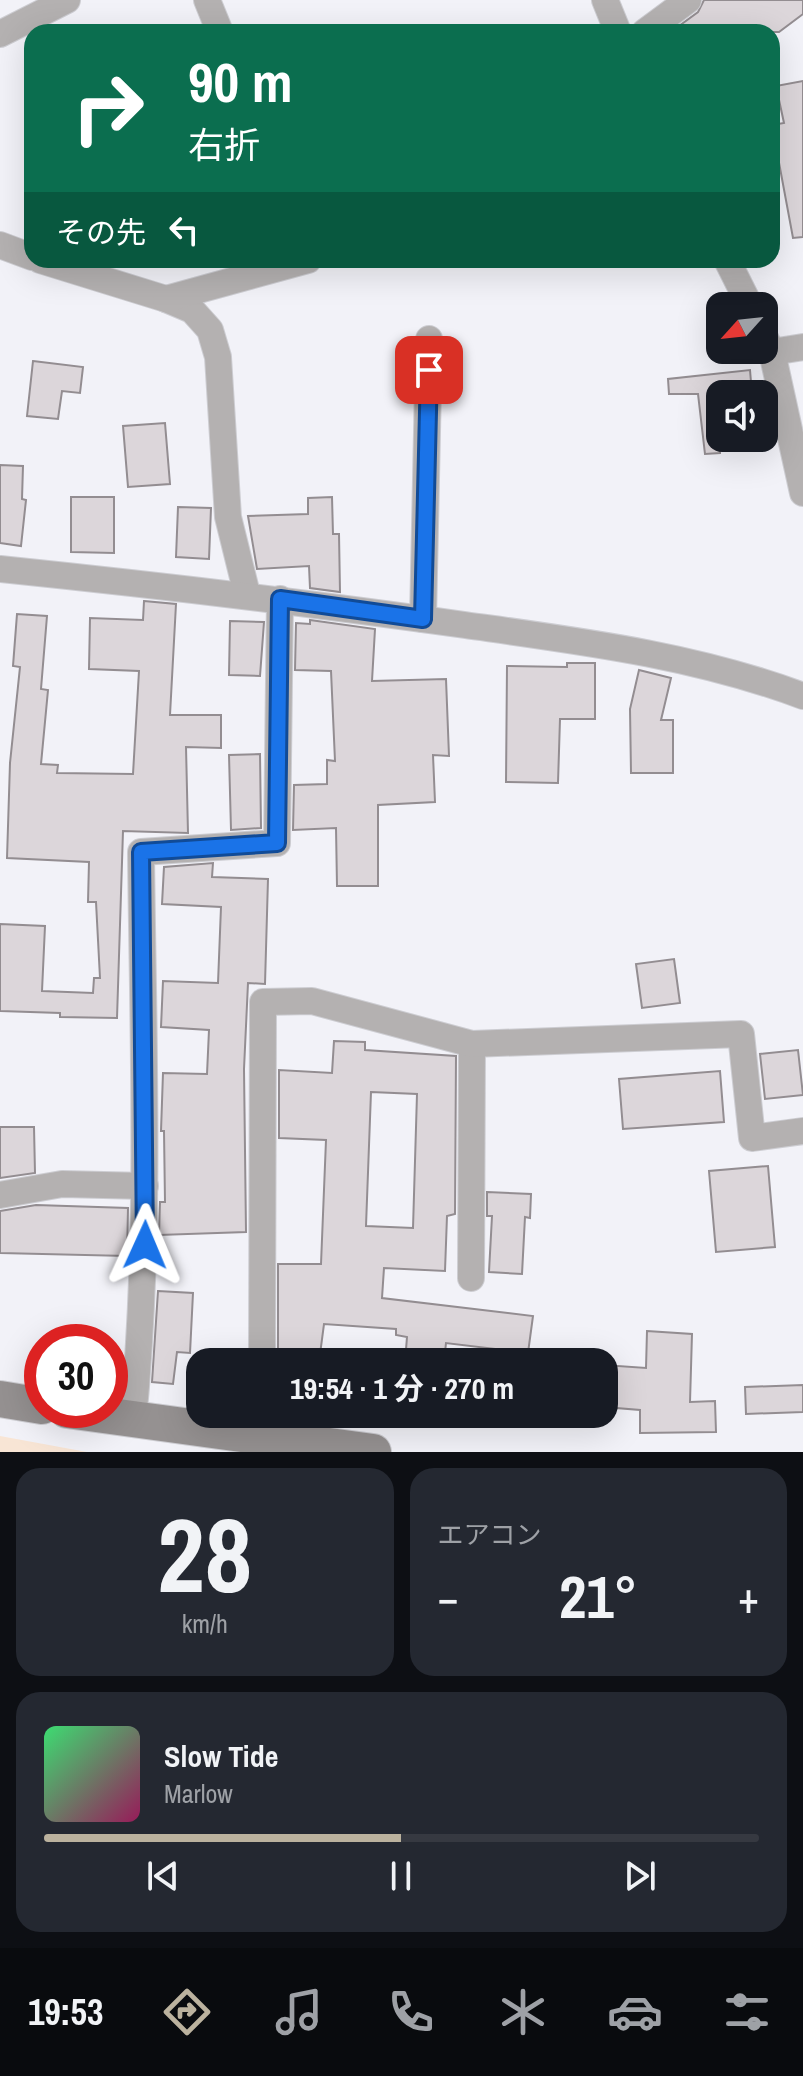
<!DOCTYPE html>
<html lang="ja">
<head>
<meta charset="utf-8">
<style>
	body { margin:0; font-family:"Archivo Narrow","Noto Sans JP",sans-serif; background:#242831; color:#f1f3f6; height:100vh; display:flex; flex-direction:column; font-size:30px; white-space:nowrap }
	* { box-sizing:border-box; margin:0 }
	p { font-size:26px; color:#9ea1a6 }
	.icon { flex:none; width:44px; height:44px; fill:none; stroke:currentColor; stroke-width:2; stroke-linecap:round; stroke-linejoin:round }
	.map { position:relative; height:1452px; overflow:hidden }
	.drawer { display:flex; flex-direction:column; gap:16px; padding:16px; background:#0d0f14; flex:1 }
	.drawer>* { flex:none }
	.guide { position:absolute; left:24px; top:24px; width:756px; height:244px; border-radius:24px; box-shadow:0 8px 32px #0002; background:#0b6e4f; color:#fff; overflow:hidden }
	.needle { width:52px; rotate:243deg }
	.buttons { position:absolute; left:706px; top:292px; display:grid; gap:16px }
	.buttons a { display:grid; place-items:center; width:72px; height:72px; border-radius:16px; background:#171b24; box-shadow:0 8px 32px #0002; font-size:40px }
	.speed { position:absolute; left:24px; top:1324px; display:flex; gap:16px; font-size:40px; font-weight:700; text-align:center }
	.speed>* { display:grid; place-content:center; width:104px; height:104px; border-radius:50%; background:#171b24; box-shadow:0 8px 32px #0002; line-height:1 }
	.speed .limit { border:12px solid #d22; background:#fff; color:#111 }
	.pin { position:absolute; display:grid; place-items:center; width:68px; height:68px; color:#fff; margin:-34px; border-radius:16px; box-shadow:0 4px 12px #0006 }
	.me { position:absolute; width:88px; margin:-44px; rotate:1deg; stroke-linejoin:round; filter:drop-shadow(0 0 6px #0008) }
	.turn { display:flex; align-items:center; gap:28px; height:168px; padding:0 32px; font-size:36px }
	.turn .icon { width:104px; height:104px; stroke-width:2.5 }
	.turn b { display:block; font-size:56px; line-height:68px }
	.then { display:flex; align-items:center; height:76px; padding:0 32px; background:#0003; gap:16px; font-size:30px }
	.big { font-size:60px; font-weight:700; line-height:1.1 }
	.drawer .tile { flex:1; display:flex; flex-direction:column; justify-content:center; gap:12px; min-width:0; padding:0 28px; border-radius:24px; background:#242831 }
	.drawer .dial { align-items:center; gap:0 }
	.dial b { font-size:104px; line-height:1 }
	.song { display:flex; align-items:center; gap:24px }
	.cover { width:96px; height:96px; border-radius:12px; background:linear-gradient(135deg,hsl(140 70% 55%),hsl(330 70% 35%)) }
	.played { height:8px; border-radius:4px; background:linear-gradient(90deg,#bbb29e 50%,#363941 50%) }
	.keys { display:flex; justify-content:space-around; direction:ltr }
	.heat { display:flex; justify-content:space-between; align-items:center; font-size:44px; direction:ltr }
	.drawer .tiles { flex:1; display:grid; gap:16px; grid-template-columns:1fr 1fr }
	.tile:last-child { grid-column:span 2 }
	.trip { position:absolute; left:186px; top:1348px; width:432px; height:80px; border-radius:24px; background:#171b24; box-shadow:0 8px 32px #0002; font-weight:700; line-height:80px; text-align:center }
	.menu { display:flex; height:128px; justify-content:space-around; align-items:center; background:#090b0e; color:#9ea1a6 }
	.menu .icon { width:56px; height:56px }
	.menu .on { color:#bbb29e }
	.menu b { font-size:36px; color:#f1f3f6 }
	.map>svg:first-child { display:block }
	.commercial { fill:#f8e5d5 }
	.building { fill:#dcd6da; stroke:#938d91; stroke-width:2; fill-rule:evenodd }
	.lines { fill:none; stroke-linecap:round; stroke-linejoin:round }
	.minor-casing { stroke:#cdcdd2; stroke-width:28 }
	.secondary-casing { stroke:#cdcdd2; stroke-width:38 }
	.minor { stroke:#b4b1b1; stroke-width:26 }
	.secondary { stroke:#959191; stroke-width:36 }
	.route-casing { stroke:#114b97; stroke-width:20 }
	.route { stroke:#1a73e8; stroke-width:14 }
</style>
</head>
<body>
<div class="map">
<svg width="803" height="1452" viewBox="0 0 803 1452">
	<rect width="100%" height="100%" fill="#f2f2f8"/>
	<!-- commercial -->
	<path class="commercial" d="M0 1436 87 1452H0Z"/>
	<!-- building -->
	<g class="building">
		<path d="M704 0H803V14L779 32H683L679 26 698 12Z"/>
		<path d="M803 81V237L793 238 772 125 784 123 776 86Z"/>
		<path d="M33 361 83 367 80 393 62 391 58 419 27 416Z"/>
		<path d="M750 370 752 394H720V453L705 454 698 394H669L668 379Z"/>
		<path d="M165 423 170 484 128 487 123 426Z"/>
		<path d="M0 465 23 466 22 499 26 500 21 546 0 543Z"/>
		<path d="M71 497H114V553L71 552Z"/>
		<path d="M332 497 333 534H339L340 592 310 588 309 566 257 569 248 516 308 514V498Z"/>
		<path d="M178 507 211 508 209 559 176 557Z"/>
		<path d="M144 601 176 604 170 715H221V748L186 747 188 833 123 831 117 1018 60 1017V1013L0 1011V924L45 926 42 991 93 993 94 978H100L96 902H88L89 862 7 858 10 763 20 667 13 666 17 614 47 616 41 689 48 690 41 764 58 765 57 773 133 774 139 671 89 669 90 618 143 620Z"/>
		<path d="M310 620 375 629 372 681 446 679 449 756 433 755 435 802 378 805V886H337L336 828 293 830 294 785 327 784V760L335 761 331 671 295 670 296 623 310 624Z"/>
		<path d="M230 621 264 622 260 676 229 675Z"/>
		<path d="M567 663H595V719H560L558 783 506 782 507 666 567 667Z"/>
		<path d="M639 670 671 678 661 720H673V773H631L630 709Z"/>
		<path d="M260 754 261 828 231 830 229 755Z"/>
		<path d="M213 863 212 877 268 879 265 984 248 983 244 1069 246 1232 159 1235 160 1202H165L164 1131H161L163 1073 207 1074 209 1030 161 1027 163 981 218 983 221 907 162 904 164 867Z"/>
		<path d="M674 959 680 1003 642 1008 636 964Z"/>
		<path d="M334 1041 365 1042V1050L456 1056 455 1214 447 1216 445 1271 384 1268 382 1298 533 1316 528 1353 446 1343 444 1362H405L407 1337 396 1335V1329L324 1324 319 1362H278V1264H321L326 1140 279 1138V1070L332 1073ZM371 1092 417 1094 413 1228 366 1226Z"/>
		<path d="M798 1050 803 1095 765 1099 760 1054Z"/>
		<path d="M720 1071 724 1122 623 1129 619 1079Z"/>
		<path d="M0 1127H34L35 1173 0 1178Z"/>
		<path d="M768 1166 775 1247 716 1252 709 1171Z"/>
		<path d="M487 1192 531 1194 530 1218 525 1217 522 1274 489 1272 492 1216H487Z"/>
		<path d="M36 1205 128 1208 127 1256 0 1253V1211Z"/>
		<path d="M158 1291 193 1293 190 1353 177 1352 173 1384 152 1382Z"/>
		<path d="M647 1331 692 1334 690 1402 715 1401 716 1432 640 1433V1410L604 1407V1365L646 1368Z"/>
		<path d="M803 1385V1412L746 1414 745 1387Z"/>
	</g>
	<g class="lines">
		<defs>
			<g id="minor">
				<path d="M207 0 220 32"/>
				<path d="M605 0 618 32"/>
				<path d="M645 32 688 0"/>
				<path d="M0 34 67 0"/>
				<path d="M0 245 32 257"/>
				<path d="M40 260 166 299 192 310 210 330 218 357 228 517 247 594"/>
				<path d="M727 260 750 306"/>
				<path d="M166 299 308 260"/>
				<path d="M764 336 772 352 803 493"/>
				<path d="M772 352 803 347"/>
				<path d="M0 569C155 585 310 603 465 625 579 641 694 655 803 696"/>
				<path d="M423 619 429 339"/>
				<path d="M0 1195 62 1184 145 1186"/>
				<path d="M471 1278 472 1044"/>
				<path d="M262 1362 263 1002 312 1001 472 1044 741 1034 752 1138 803 1131"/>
				<path d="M133 1421C151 1232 143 1042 141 852L277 843 280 599"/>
			</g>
			<g id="secondary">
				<path d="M0 1399 42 1406"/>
				<path d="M67 1410 373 1452"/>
			</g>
		</defs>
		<!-- minor casing -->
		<use href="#minor" class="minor-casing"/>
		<!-- secondary casing -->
		<use href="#secondary" class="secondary-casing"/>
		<!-- minor -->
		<use href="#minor" class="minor"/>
		<!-- secondary -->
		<use href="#secondary" class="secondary"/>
	</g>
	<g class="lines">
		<defs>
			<path id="route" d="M145 1245 141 852 277 843 280 599 423 619 429 370"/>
		</defs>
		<!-- route casing -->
		<use href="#route" class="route-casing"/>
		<!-- route -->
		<use href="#route" class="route"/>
	</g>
</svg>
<div class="buttons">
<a><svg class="needle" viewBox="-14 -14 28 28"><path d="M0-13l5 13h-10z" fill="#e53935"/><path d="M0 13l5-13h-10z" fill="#9ea1a6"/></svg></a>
<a><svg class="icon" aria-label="sound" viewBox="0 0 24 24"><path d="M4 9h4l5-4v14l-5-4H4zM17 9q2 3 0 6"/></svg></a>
</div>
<div class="speed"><div class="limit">30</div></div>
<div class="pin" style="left:429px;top:370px;background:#d93025"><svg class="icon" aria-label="arrive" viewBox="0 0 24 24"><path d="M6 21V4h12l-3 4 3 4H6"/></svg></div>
<svg class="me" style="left:145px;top:1245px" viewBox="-20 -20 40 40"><path d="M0-17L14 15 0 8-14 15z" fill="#1a73e8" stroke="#fff" stroke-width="4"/></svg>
<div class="trip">19:54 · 1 分 · 270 m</div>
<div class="guide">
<div class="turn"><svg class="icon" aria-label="right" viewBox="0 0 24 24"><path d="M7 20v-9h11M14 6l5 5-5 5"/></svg><div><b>90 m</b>右折</div></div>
<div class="then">その先<svg class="icon" aria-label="left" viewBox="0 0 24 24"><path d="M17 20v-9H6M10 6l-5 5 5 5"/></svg></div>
</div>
</div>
<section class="drawer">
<div class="tiles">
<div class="tile dial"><b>28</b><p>km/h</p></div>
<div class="tile"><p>エアコン</p>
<div class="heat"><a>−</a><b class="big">21°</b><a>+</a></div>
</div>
<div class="tile">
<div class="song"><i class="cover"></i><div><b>Slow Tide</b><p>Marlow</p></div></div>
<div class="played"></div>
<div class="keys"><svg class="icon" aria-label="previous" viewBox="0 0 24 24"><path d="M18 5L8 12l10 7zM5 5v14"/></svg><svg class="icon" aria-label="pause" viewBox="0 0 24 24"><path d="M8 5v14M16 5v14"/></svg><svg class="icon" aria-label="next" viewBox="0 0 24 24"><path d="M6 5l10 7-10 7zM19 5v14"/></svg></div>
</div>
</div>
</section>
<nav class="menu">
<b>19:53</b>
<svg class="icon on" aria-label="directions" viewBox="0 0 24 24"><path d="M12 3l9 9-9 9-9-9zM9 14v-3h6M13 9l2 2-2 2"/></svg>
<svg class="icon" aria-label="music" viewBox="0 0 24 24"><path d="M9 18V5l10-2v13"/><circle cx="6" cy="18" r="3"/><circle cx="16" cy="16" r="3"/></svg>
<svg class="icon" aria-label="phone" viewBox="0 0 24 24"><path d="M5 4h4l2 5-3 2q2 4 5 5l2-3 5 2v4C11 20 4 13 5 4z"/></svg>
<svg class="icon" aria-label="climate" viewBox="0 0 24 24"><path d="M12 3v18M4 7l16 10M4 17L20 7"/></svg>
<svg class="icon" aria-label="car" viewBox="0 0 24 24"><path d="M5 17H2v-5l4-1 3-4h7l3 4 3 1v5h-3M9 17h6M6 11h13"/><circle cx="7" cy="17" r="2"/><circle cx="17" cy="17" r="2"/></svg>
<svg class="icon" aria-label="filters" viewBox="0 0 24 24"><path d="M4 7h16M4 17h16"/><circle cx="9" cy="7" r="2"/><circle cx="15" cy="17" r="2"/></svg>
</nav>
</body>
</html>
